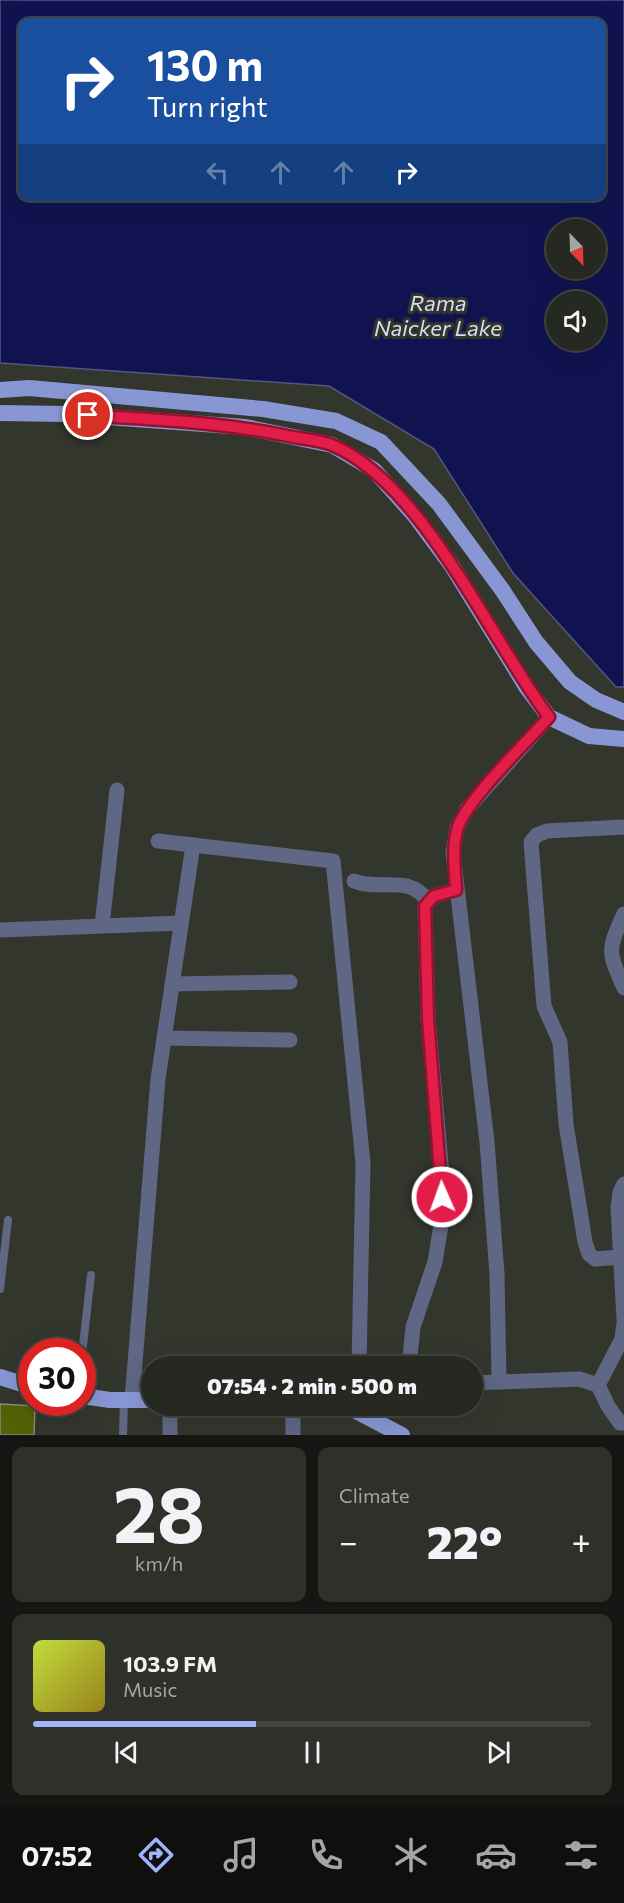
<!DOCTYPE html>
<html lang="en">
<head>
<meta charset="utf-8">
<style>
	body { margin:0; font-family:Commissioner,sans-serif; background:#2e302a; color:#f1f3f6; height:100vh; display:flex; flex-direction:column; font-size:22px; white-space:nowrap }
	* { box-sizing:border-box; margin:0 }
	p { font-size:20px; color:#a4a6a5 }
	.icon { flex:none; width:33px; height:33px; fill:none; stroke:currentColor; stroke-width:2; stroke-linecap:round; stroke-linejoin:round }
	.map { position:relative; height:1435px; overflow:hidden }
	.panel { display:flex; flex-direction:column; gap:12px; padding:12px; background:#151613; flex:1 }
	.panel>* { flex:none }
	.hud { position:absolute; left:18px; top:18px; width:588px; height:183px; border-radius:12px; box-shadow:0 6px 24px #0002,0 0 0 2px #424440; background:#1a4fa0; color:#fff; overflow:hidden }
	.needle { width:39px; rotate:157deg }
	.buttons { position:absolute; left:546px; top:219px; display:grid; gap:12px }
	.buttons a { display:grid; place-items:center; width:60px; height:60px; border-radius:50%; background:#262822; box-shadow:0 6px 24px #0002,0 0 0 2px #424440; font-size:30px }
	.speed { position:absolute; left:18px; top:1338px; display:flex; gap:12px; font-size:30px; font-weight:700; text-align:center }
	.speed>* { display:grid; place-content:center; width:78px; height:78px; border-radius:50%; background:#262822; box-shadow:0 6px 24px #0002,0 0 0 2px #424440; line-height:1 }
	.speed .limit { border:9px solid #d22; background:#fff; color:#111 }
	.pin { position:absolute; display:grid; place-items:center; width:51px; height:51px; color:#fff; margin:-26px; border:3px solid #fff; border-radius:50%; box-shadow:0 2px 6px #0007 }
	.me { position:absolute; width:66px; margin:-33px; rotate:358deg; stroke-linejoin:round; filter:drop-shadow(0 0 4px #0008) }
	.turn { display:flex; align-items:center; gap:21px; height:126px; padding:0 30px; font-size:27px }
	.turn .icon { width:78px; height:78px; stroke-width:2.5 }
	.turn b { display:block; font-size:42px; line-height:51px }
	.lanes { display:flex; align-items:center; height:57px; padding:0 30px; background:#0003; justify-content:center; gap:30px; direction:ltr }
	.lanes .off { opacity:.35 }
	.big { font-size:45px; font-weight:800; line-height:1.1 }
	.panel .tile { flex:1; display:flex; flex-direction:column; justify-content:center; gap:9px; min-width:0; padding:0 21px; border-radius:12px; background:#2e302a }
	.panel .dial { align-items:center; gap:0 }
	.dial b { font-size:78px; line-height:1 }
	.song { display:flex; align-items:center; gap:18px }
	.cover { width:72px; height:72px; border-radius:9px; background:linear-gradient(135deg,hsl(70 70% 55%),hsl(50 70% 35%)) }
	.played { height:6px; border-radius:3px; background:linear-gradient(90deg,#a1b3fd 40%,#424440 40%) }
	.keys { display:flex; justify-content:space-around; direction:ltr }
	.heat { display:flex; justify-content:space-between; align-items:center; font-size:33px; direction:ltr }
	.panel .tiles { flex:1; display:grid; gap:12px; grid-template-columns:1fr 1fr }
	.tile:last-child { grid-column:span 2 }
	.trip { position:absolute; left:141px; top:1356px; width:342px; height:60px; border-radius:30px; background:#262822; box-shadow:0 6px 24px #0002,0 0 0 2px #424440; font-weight:800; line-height:60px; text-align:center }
	.dock { display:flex; height:96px; justify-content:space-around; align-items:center; background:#0f100e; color:#a4a6a5 }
	.dock .icon { width:42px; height:42px }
	.dock .active { color:#a1b3fd }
	.dock b { font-size:27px; color:#f1f3f6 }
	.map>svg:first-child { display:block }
	.water { fill:#111350; stroke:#54567f; stroke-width:1.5; fill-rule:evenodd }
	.building { fill:#526105; stroke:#86897f; stroke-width:1.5 }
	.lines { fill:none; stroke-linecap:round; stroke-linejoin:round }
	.service { stroke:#5f6785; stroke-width:8 }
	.minor { stroke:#5f6785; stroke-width:15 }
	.primary { stroke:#8897d4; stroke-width:16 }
	.route-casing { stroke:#92132f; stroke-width:15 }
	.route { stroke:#e11d48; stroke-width:10 }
	.labels { text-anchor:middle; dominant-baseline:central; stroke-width:6; stroke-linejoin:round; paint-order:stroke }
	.water-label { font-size:22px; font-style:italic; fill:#d8def2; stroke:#33362d }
</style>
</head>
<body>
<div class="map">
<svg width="624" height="1435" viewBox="0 0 624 1435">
	<rect width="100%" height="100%" fill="#33362d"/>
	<!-- water -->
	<path class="water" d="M0 0H624V687H616L513 573 434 449 329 386 0 363ZM22 22H602V196H22ZM556 230H596V268H556ZM556 302H596V340H556Z"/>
	<!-- building -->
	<path class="building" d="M0 1404 35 1406 34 1435H0Z"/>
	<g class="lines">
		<!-- service -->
		<g class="service">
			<path d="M0 1289 8 1220"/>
			<path d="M82 1354 91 1275"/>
			<path d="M123 1435 124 1401"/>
		</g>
		<!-- minor -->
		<g class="minor">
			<path d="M158 841 333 861 363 1163 359 1366"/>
			<path d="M354 881C381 892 407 873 428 901"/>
			<path d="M624 914C607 951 608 951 624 988"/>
			<path d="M102 926 117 790"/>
			<path d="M0 930 181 923"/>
			<path d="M172 984 290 982"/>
			<path d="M164 1038 290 1040"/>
			<path d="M624 1184 620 1192 618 1207 624 1319"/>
			<path d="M621 1257 595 1259 589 1254 585 1242 566 1124 560 1042 544 1006 531 842 537 835 547 831 624 827"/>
			<path d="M409 1366 413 1327 435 1262 442 1219V1175L428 1019 425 906 434 896 456 890"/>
			<path d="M499 1382 497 1274 487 1142 453 853 457 828 467 809 549 717"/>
			<path d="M472 1383 579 1379 598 1385 608 1406 620 1423H624"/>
			<path d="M598 1385 622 1339 624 1323"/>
			<path d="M132 1400 158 1079 193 845"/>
			<path d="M170 1435V1406"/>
			<path d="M293 1435V1406"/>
		</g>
		<!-- primary -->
		<g class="primary">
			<path d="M0 390 29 388 263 409 336 421 381 442 439 504 503 591 536 642 570 682 596 700 624 712"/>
			<path d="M0 413 66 414 245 427 332 445 374 470 415 516 452 566 527 688 549 717 589 736 624 739"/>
			<path d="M0 1377 32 1387"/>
			<path d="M82 1396 110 1400H152"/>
			<path d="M328 1406 350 1408 402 1435"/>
		</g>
	</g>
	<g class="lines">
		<defs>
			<path id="route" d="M88 415C155 420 222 422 288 436 302 439 319 440 332 445 423 483 490 639 549 717 528 741 463 803 457 830 452 850 455 870 456 890L434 896 425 906 428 1019 442 1197"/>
		</defs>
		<!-- route casing -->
		<use href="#route" class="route-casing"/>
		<!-- route -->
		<use href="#route" class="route"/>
	</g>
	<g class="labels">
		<!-- water labels -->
		<g class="water-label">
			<text x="438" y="302">Rama<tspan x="438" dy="25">Naicker Lake</tspan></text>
		</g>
	</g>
</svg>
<div class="buttons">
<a><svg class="needle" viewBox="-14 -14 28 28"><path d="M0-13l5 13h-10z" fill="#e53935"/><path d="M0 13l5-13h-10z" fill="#a4a6a5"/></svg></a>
<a><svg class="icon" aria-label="sound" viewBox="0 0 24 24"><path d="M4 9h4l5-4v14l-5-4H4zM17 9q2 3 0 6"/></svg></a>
</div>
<div class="speed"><div class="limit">30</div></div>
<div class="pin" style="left:88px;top:415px;background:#d93025"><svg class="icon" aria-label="arrive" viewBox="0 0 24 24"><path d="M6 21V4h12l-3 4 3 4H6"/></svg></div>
<svg class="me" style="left:442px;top:1197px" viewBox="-20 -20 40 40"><circle r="17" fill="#e11d48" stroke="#fff" stroke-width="3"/><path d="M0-11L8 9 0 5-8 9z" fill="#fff"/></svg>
<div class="trip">07:54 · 2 min · 500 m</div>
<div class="hud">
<div class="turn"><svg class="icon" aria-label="right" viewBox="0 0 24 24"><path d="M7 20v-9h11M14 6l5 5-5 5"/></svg><div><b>130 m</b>Turn right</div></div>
<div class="lanes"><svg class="icon off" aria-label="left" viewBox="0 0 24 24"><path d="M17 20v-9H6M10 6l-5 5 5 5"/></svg><svg class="icon off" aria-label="ahead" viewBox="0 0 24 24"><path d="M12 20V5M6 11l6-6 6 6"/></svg><svg class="icon off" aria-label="ahead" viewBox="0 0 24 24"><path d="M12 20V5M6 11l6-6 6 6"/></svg><svg class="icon" aria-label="right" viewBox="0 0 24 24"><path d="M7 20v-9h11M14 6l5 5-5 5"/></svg></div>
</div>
</div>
<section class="panel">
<div class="tiles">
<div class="tile dial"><b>28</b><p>km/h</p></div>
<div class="tile"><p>Climate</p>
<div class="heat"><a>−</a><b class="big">22°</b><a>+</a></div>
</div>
<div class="tile">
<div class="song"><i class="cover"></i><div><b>103.9 FM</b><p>Music</p></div></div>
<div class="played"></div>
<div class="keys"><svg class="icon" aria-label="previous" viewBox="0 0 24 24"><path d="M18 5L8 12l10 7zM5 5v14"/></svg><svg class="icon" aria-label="pause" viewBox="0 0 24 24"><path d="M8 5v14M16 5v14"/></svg><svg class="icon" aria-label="next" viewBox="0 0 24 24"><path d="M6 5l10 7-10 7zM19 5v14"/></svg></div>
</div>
</div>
</section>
<nav class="dock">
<b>07:52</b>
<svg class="icon active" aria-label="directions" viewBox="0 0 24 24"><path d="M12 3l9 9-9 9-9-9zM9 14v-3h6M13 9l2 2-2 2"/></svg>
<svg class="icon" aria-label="music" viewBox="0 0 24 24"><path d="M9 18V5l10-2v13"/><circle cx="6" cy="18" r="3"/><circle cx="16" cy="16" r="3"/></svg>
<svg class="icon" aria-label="phone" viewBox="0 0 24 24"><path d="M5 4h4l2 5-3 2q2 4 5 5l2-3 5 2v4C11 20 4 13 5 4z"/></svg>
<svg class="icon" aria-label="climate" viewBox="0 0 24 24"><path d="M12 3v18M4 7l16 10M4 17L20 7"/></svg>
<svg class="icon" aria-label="car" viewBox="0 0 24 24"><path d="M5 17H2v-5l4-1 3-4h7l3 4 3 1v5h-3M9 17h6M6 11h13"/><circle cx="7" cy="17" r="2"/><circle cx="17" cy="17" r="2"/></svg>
<svg class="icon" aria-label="filters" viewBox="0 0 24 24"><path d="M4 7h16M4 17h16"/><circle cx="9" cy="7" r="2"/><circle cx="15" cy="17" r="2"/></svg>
</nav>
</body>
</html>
